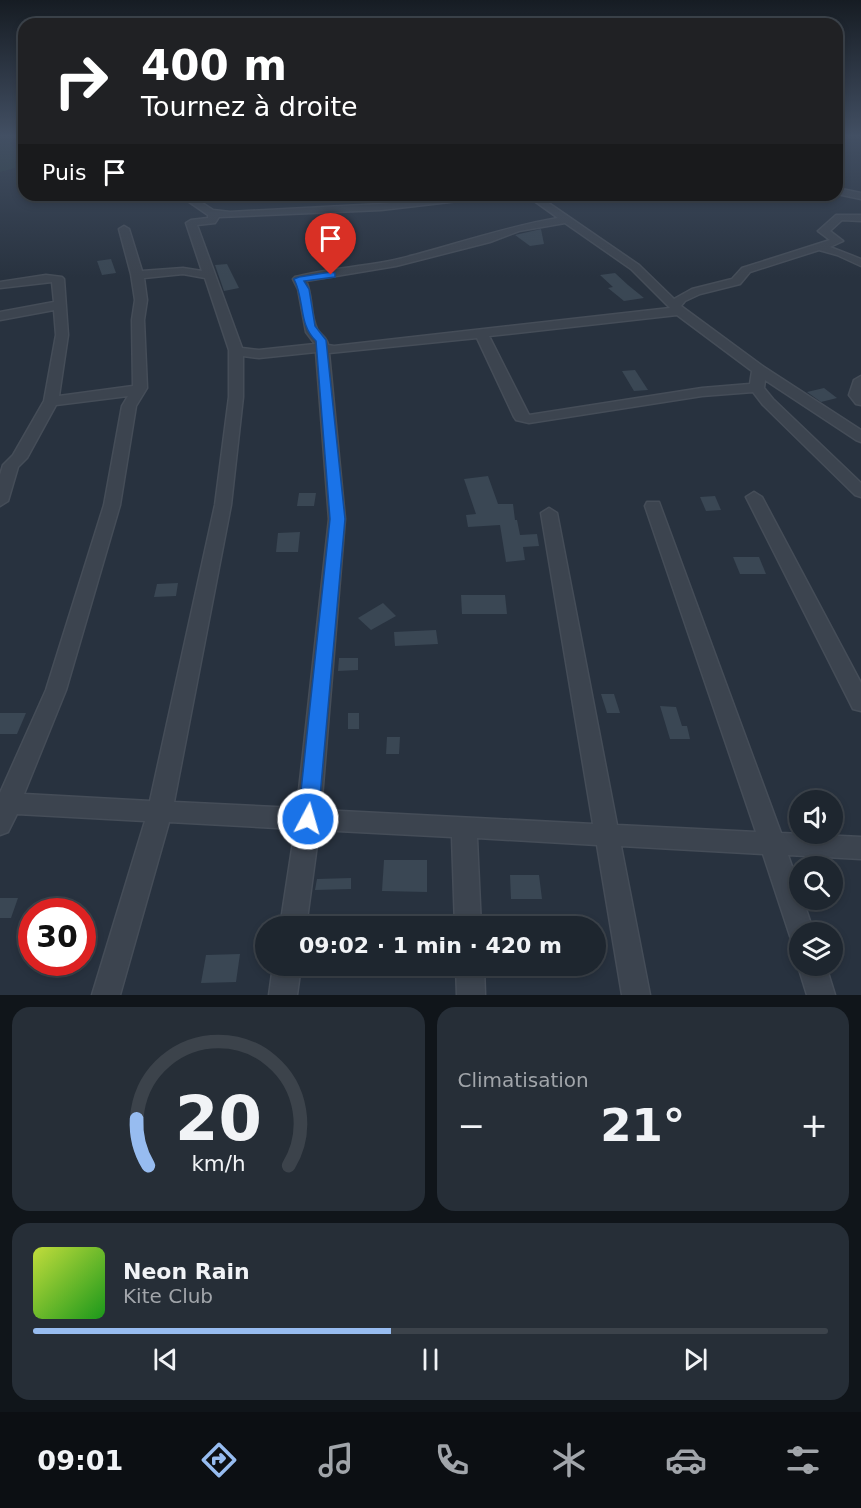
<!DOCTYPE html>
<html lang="fr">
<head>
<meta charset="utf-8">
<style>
	body { margin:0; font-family:"DejaVu Sans",sans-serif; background:#262e37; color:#f1f3f6; height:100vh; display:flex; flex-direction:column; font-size:22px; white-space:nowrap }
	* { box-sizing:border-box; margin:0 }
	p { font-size:20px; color:#a1a5aa }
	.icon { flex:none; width:33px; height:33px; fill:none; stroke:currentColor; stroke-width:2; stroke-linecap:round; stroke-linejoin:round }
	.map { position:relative; height:995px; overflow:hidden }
	.drawer { display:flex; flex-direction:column; gap:12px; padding:12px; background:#10151a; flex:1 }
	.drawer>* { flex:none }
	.top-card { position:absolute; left:18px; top:18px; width:825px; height:183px; border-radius:18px; box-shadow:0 3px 9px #0003,0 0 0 2px #3c434b; background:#202124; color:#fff; overflow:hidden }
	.controls { position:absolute; left:789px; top:790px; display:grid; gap:12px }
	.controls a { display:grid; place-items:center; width:54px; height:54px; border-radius:50%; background:#1e262f; box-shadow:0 3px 9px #0003,0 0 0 2px #3c434b; font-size:30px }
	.speed { position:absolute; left:18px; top:898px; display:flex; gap:12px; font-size:30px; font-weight:700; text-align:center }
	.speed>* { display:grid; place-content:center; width:78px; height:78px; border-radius:50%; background:#1e262f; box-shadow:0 3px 9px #0003,0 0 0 2px #3c434b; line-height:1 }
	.speed .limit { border:9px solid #d22; background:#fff; color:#111 }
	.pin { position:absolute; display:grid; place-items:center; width:51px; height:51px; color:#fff; margin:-62px -26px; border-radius:50% 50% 50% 0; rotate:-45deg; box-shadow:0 0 6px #0007 }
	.pin .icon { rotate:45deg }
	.me { position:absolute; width:66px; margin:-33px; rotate:6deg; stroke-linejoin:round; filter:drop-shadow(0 0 4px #0008) }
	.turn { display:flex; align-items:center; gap:21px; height:126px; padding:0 24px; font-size:27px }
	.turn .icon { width:78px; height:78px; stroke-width:2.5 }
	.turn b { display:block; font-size:42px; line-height:51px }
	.then { display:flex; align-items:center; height:57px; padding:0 24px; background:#0003; gap:12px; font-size:22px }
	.big { font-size:45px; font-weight:600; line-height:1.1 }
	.drawer .widget { flex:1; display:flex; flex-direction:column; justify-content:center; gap:9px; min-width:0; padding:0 21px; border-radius:18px; background:#262e37 }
	.drawer .dial { align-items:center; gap:0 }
	.dial svg { height:156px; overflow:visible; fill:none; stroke:#3c434b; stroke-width:7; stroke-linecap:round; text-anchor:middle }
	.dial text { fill:#f1f3f6; stroke:none }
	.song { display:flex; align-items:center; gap:18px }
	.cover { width:72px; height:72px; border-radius:9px; background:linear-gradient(135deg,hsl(70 70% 55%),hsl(120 70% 35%)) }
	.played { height:6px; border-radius:3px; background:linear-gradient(90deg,#97bcf0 45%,#3c434b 45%) }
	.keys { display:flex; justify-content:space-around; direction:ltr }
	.heat { display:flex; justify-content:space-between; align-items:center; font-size:33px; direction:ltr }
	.drawer .tiles { flex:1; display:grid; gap:12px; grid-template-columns:1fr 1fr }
	.widget:last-child { grid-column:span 2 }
	.trip { position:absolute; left:255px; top:916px; width:351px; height:60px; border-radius:30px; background:#1e262f; box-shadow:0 3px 9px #0003,0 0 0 2px #3c434b; font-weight:600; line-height:60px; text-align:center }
	.tab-bar { display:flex; height:96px; justify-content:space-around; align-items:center; background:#0c0f13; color:#a1a5aa }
	.tab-bar .icon { width:42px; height:42px }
	.tab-bar .active { color:#97bcf0 }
	.tab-bar b { font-size:27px; color:#f1f3f6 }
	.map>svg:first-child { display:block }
	.green { fill:#2a3e40 }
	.building { fill:#3a4754 }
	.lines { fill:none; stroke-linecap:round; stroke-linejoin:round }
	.street-casing { stroke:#454d58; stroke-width:3 }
	.street { fill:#3c444f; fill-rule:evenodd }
	.route { fill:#1a73e8; stroke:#114b97; stroke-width:1.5 }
</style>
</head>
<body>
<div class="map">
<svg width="861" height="995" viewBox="0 0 861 995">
	<rect width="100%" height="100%" fill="#28323f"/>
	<!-- green -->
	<path class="green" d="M0 137H18L10 143 16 149 15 168 0 172Z"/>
	<!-- building -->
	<g class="building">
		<path d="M541 229 544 244 530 246 515 235Z"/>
		<path d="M111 259 116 273 102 275 97 261Z"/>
		<path d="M227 264 239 288 224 291 215 265Z"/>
		<path d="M615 273 628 285 644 298 624 301 608 288 613 287 600 275Z"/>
		<path d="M635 370 648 390 634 391 622 371Z"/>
		<path d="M824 388 837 398 821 402 807 392Z"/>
		<path d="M488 476 498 504H513L515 520H517L520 535 537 534 539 546 523 547 525 560 506 562 500 525 468 527 466 515 476 514 464 479Z"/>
		<path d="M299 493H316L314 506H297Z"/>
		<path d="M715 496 721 510 706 511 700 497Z"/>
		<path d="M300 532 298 552H276L278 533Z"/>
		<path d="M733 557H759L766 574H740Z"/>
		<path d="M178 583 176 596 154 597 157 584Z"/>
		<path d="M461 595H505L507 614H462Z"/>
		<path d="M383 603 396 616 371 630 358 618Z"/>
		<path d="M436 630 438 644 395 646 394 632Z"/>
		<path d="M339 658H358V670L338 671Z"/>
		<path d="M601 694H614L620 713H607Z"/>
		<path d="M660 706 676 707 682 726H687L690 739H670Z"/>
		<path d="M0 713H26L17 734H0Z"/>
		<rect x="348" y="713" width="11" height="16"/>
		<path d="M387 737H400L399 754H386Z"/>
		<path d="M384 860H427V892L382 891Z"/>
		<path d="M510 875H539L542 899H511Z"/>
		<path d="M351 878V889L315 890 317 879Z"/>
		<path d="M0 898H18L11 918H0Z"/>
		<path d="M240 954 236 982 201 983 206 955Z"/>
	</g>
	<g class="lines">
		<defs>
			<g id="street">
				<path d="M837 188 861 193V199L837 194Z"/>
				<path d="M179 195H190L213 210 230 212 381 204 459 195H489L484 198 381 210 219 217 215 223 197 225 242 348 259 350 315 344 306 332 298 289 293 279 295 277C329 268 365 267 399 259 452 246 504 227 558 218L526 195H537L639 265 674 299 692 289 732 279 742 268 830 240 818 231 836 215H861V221L842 220 830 231 843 241 830 247 861 259V266L837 255 819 250 750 272 740 284 700 294 685 301 681 306 764 367 861 430V442L856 440 765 380 764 388 773 399 861 483V497L855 495 763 405 753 392 702 396 529 423 516 420 514 417 477 338 329 353 345 519 321 810 593 824 541 513 549 508 557 513 617 825 756 832 645 506 647 502H659L781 833 861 837V859L788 855 800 889V900H803L814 933H800V945L792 942 763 854 621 846 650 995H622L597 845 477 838 481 927H455L452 837 319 830 306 927H280L295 829 169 822 120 995H92L145 821 17 814 8 832 0 835V793L46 690 104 505 122 406 128 396 56 405 27 458 18 467 8 501 0 506V475L3 465 13 455 44 401 56 335 54 310 0 320V312L54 302 52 282 0 288V282L46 275 62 277 64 279 68 335 59 396 133 386 132 320 135 300 131 274 119 229 124 226 129 229 142 271 183 268 202 271 186 223 191 220 208 218V215ZM565 223 631 269 670 308 334 346 328 345C327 337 321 336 317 329 310 315 313 296 306 281L396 266 490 242 519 231ZM183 274 205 278 229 350V397L215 505 150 801 24 794 66 690 120 505 136 406 147 388 144 320 147 300 144 278ZM677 315 752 371 750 384 702 388 529 415 489 336ZM316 352 329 519 297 808 174 802 231 505 243 397V356L259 358Z"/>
				<path d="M861 376V405L856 404 849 395 854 380Z"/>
				<path d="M754 492 762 497 861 683V711L853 709 850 703 746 497Z"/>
				<path d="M800 963V966H826L835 995H807L798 966Z"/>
				<path d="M273 966H301L297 995H269Z"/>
				<path d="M456 966H484L485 995H457Z"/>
			</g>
		</defs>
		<!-- street casing -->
		<use href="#street" class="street-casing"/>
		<!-- street -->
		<use href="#street" class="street"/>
	</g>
	<!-- sky -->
	<linearGradient id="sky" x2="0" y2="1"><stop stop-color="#161c23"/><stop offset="0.49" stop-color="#424f63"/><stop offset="1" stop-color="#424f63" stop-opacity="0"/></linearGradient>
	<rect width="861" height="277" fill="url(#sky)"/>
	<!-- route -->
	<path class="route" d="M331 272 335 273V277L304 281 309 289 315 326 326 340 345 519 318 819 315 825 308 827 301 825 298 819 330 519 316 341C298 324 305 300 294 279L299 277Z"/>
</svg>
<div class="controls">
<a><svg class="icon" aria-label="sound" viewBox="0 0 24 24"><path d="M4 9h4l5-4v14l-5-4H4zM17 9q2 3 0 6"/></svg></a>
<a><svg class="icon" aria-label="search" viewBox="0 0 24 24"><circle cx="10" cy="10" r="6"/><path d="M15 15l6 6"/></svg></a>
<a><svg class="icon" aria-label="layers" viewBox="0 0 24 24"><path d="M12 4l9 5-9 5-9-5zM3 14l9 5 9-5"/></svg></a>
</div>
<div class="speed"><div class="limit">30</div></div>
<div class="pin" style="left:331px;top:275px;background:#d93025"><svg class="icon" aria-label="arrive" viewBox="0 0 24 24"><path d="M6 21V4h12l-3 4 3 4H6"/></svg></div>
<svg class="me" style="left:308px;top:819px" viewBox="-20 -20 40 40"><circle r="17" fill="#1a73e8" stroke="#fff" stroke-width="3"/><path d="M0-11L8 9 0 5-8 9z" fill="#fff"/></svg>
<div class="trip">09:02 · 1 min · 420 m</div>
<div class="top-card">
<div class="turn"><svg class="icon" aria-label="right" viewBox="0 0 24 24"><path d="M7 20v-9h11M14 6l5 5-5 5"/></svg><div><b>400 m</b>Tournez à droite</div></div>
<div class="then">Puis<svg class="icon" aria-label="arrive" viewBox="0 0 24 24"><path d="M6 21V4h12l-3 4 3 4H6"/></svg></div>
</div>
</div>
<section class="drawer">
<div class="tiles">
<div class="widget dial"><svg viewBox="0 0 100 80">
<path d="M14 69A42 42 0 1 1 86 69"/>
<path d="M14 69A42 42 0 0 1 8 45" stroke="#97bcf0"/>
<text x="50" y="56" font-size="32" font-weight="700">20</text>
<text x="50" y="72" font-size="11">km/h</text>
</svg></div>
<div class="widget"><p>Climatisation</p>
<div class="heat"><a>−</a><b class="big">21°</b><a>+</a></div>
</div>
<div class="widget">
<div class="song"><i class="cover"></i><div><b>Neon Rain</b><p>Kite Club</p></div></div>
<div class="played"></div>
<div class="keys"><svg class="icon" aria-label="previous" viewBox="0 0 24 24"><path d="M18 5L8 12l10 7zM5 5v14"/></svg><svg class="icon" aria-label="pause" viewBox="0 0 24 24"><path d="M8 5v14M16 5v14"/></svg><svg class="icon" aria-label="next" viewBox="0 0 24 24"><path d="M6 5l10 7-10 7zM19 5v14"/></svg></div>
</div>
</div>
</section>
<nav class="tab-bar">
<b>09:01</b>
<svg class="icon active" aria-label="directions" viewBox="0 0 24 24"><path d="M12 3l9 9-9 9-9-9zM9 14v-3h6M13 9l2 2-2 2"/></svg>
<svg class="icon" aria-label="music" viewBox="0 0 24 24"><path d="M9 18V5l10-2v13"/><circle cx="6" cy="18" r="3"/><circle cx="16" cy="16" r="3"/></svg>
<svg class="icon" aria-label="phone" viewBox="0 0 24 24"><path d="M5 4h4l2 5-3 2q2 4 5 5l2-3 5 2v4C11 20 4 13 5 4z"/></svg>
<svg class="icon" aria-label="climate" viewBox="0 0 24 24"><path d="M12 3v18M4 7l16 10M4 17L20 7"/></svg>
<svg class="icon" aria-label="car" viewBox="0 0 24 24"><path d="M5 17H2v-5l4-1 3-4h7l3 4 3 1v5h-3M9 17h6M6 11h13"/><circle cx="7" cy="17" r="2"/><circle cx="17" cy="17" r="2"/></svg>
<svg class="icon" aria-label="filters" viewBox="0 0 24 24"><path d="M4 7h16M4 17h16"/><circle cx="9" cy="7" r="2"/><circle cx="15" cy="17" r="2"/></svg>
</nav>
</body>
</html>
